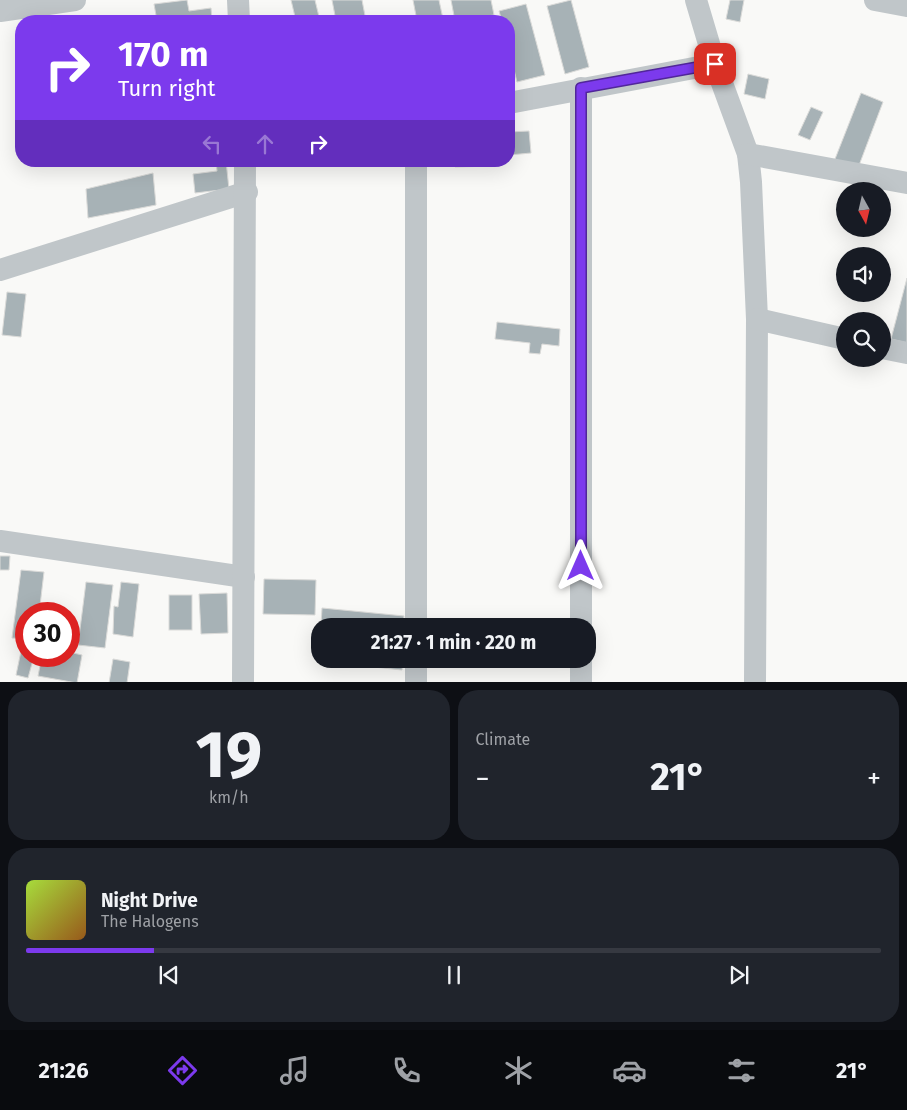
<!DOCTYPE html>
<html lang="en">
<head>
<meta charset="utf-8">
<style>
	body { margin:0; font-family:"Fira Sans",sans-serif; background:#20242c; color:#f1f3f6; height:100vh; display:flex; flex-direction:column; font-size:19px; white-space:nowrap }
	* { box-sizing:border-box; margin:0 }
	p { font-size:16px; color:#9ea1a6 }
	.icon { flex:none; width:28px; height:28px; fill:none; stroke:currentColor; stroke-width:2; stroke-linecap:round; stroke-linejoin:round }
	.map { position:relative; height:682px; overflow:hidden }
	.drawer { display:flex; flex-direction:column; gap:8px; padding:8px; background:#0d0f14; flex:1 }
	.drawer>* { flex:none }
	.guide { position:absolute; left:15px; top:15px; width:500px; height:152px; border-radius:20px; box-shadow:0 5px 20px #0002; background:#7c3aed; color:#fff; overflow:hidden }
	.needle { width:32px; rotate:172deg }
	.fabs { position:absolute; left:836px; top:182px; display:grid; gap:10px }
	.fabs a { display:grid; place-items:center; width:55px; height:55px; border-radius:50%; background:#171b24; box-shadow:0 5px 20px #0002; font-size:25px }
	.speed { position:absolute; left:15px; top:602px; display:flex; gap:10px; font-size:25px; font-weight:700; text-align:center }
	.speed>* { display:grid; place-content:center; width:65px; height:65px; border-radius:50%; background:#171b24; box-shadow:0 5px 20px #0002; line-height:1 }
	.speed .limit { border:8px solid #d22; background:#fff; color:#111 }
	.pin { position:absolute; display:grid; place-items:center; width:42px; height:42px; color:#fff; margin:-21px; border-radius:10px; box-shadow:0 2px 8px #0006 }
	.me { position:absolute; width:55px; margin:-28px; rotate:0deg; stroke-linejoin:round; filter:drop-shadow(0 0 4px #0008) }
	.turn { display:flex; align-items:center; gap:18px; height:105px; padding:0 20px; font-size:22px }
	.turn .icon { width:65px; height:65px; stroke-width:2.5 }
	.turn b { display:block; font-size:35px; line-height:42px }
	.lanes { display:flex; align-items:center; height:48px; padding:0 20px; background:#0003; justify-content:center; gap:25px; direction:ltr }
	.lanes .off { opacity:.35 }
	.big { font-size:38px; font-weight:700; line-height:1.1 }
	.drawer .widget { flex:1; display:flex; flex-direction:column; justify-content:center; gap:8px; min-width:0; padding:0 18px; border-radius:20px; background:#20242c }
	.drawer .dial { align-items:center; gap:0 }
	.dial b { font-size:65px; line-height:1 }
	.song { display:flex; align-items:center; gap:15px }
	.cover { width:60px; height:60px; border-radius:8px; background:linear-gradient(135deg,hsl(80 70% 55%),hsl(30 70% 35%)) }
	.played { height:5px; border-radius:2px; background:linear-gradient(90deg,#7c3aed 15%,#363941 15%) }
	.keys { display:flex; justify-content:space-around; direction:ltr }
	.heat { display:flex; justify-content:space-between; align-items:center; font-size:28px; direction:ltr }
	.drawer .tiles { flex:1; display:grid; gap:8px; grid-template-columns:1fr 1fr }
	.widget:last-child { grid-column:span 2 }
	.trip { position:absolute; left:311px; top:618px; width:285px; height:50px; border-radius:20px; background:#171b24; box-shadow:0 5px 20px #0002; font-weight:700; line-height:50px; text-align:center }
	.menu { display:flex; height:80px; justify-content:space-around; align-items:center; background:#090b0e; color:#9ea1a6 }
	.menu .icon { width:35px; height:35px }
	.menu .active { color:#7c3aed }
	.menu b { font-size:22px; color:#f1f3f6 }
	.map>svg:first-child { display:block }
	.building { fill:#a7b2b6; stroke:#dbdbd9 }
	.lines { fill:none; stroke-linecap:round; stroke-linejoin:round }
	.minor { stroke:#c0c6c9; stroke-width:22 }
	.route-casing { stroke:#51269a; stroke-width:12 }
	.route { stroke:#7c3aed; stroke-width:9 }
</style>
</head>
<body>
<div class="map">
<svg width="907" height="683" viewBox="0 0 907 683">
	<rect width="100%" height="100%" fill="#f9f9f7"/>
	<!-- building -->
	<g class="building">
		<path d="M187 0 189 11 211 8 212 21H157L154 4Z"/>
		<path d="M291 0H315L320 21H296Z"/>
		<path d="M332 0H362L366 21H336Z"/>
		<path d="M413 0H439L443 19 417 21Z"/>
		<path d="M451 0H491L494 15 455 21Z"/>
		<path d="M571 0 589 67 565 74 547 6Z"/>
		<path d="M730 0H744L740 22 726 19Z"/>
		<path d="M526 4 545 75 517 82 509 49V21H502L499 11Z"/>
		<path d="M748 74 769 79 765 99 744 94Z"/>
		<path d="M861 93 883 102 858 168 835 159Z"/>
		<path d="M811 107 823 112 810 140 798 135Z"/>
		<path d="M529 131 531 153 509 155V132Z"/>
		<path d="M216 161H226L229 189 195 193 193 174 217 171Z"/>
		<path d="M455 161H492L493 166 455 167Z"/>
		<path d="M153 173 156 205 88 218 86 189Z"/>
		<path d="M907 278V343L891 339Z"/>
		<path d="M7 292 26 294 21 337 2 335Z"/>
		<path d="M497 322 560 329 559 346 542 344 540 354 529 353 530 343 495 339Z"/>
		<path d="M0 556H10L9 570H0Z"/>
		<path d="M21 570 44 572 39 614H26V639L12 638Z"/>
		<path d="M264 579 316 580 315 615 263 614Z"/>
		<path d="M86 582 113 585 105 648 78 645Z"/>
		<path d="M121 582 139 584 133 637 113 634 114 606 118 607Z"/>
		<path d="M227 593 228 633 201 634 199 594Z"/>
		<rect x="169" y="595" width="23" height="35"/>
		<path d="M322 608 404 616 403 626H321Z"/>
		<path d="M320 636V659H403L402 670 317 661Z"/>
		<path d="M23 642 26 643V656H34L28 678 16 675Z"/>
		<path d="M69 652 82 655 77 683 38 676 42 656H69Z"/>
		<path d="M113 659 130 662 127 683H109Z"/>
	</g>
	<g class="lines">
		<!-- minor -->
		<g class="minor">
			<path d="M238 0 239 21"/>
			<path d="M696 0 715 64 748 154 751 182 757 319 755 683"/>
			<path d="M875 0 907 6"/>
			<path d="M0 11 75 0"/>
			<path d="M581 88V626"/>
			<path d="M509 103 715 64"/>
			<path d="M748 154 907 183"/>
			<path d="M0 270 247 192"/>
			<path d="M757 319 845 339"/>
			<path d="M882 348 907 353"/>
			<path d="M0 541 244 577"/>
			<path d="M416 626V161"/>
			<path d="M581 659V683"/>
			<path d="M243 683 245 161"/>
			<path d="M416 683V659"/>
		</g>
	</g>
	<g class="lines">
		<defs>
			<path id="route" d="M581 566V88L715 64"/>
		</defs>
		<!-- route casing -->
		<use href="#route" class="route-casing"/>
		<!-- route -->
		<use href="#route" class="route"/>
	</g>
</svg>
<div class="fabs">
<a><svg class="needle" viewBox="-14 -14 28 28"><path d="M0-13l5 13h-10z" fill="#e53935"/><path d="M0 13l5-13h-10z" fill="#9ea1a6"/></svg></a>
<a><svg class="icon" aria-label="sound" viewBox="0 0 24 24"><path d="M4 9h4l5-4v14l-5-4H4zM17 9q2 3 0 6"/></svg></a>
<a><svg class="icon" aria-label="search" viewBox="0 0 24 24"><circle cx="10" cy="10" r="6"/><path d="M15 15l6 6"/></svg></a>
</div>
<div class="speed"><div class="limit">30</div></div>
<div class="pin" style="left:715px;top:64px;background:#d93025"><svg class="icon" aria-label="arrive" viewBox="0 0 24 24"><path d="M6 21V4h12l-3 4 3 4H6"/></svg></div>
<svg class="me" style="left:581px;top:566px" viewBox="-20 -20 40 40"><path d="M0-17L14 15 0 8-14 15z" fill="#7c3aed" stroke="#fff" stroke-width="4"/></svg>
<div class="trip">21:27 · 1 min · 220 m</div>
<div class="guide">
<div class="turn"><svg class="icon" aria-label="right" viewBox="0 0 24 24"><path d="M7 20v-9h11M14 6l5 5-5 5"/></svg><div><b>170 m</b>Turn right</div></div>
<div class="lanes"><svg class="icon off" aria-label="left" viewBox="0 0 24 24"><path d="M17 20v-9H6M10 6l-5 5 5 5"/></svg><svg class="icon off" aria-label="ahead" viewBox="0 0 24 24"><path d="M12 20V5M6 11l6-6 6 6"/></svg><svg class="icon" aria-label="right" viewBox="0 0 24 24"><path d="M7 20v-9h11M14 6l5 5-5 5"/></svg></div>
</div>
</div>
<section class="drawer">
<div class="tiles">
<div class="widget dial"><b>19</b><p>km/h</p></div>
<div class="widget"><p>Climate</p>
<div class="heat"><a>−</a><b class="big">21°</b><a>+</a></div>
</div>
<div class="widget">
<div class="song"><i class="cover"></i><div><b>Night Drive</b><p>The Halogens</p></div></div>
<div class="played"></div>
<div class="keys"><svg class="icon" aria-label="previous" viewBox="0 0 24 24"><path d="M18 5L8 12l10 7zM5 5v14"/></svg><svg class="icon" aria-label="pause" viewBox="0 0 24 24"><path d="M8 5v14M16 5v14"/></svg><svg class="icon" aria-label="next" viewBox="0 0 24 24"><path d="M6 5l10 7-10 7zM19 5v14"/></svg></div>
</div>
</div>
</section>
<nav class="menu">
<b>21:26</b>
<svg class="icon active" aria-label="directions" viewBox="0 0 24 24"><path d="M12 3l9 9-9 9-9-9zM9 14v-3h6M13 9l2 2-2 2"/></svg>
<svg class="icon" aria-label="music" viewBox="0 0 24 24"><path d="M9 18V5l10-2v13"/><circle cx="6" cy="18" r="3"/><circle cx="16" cy="16" r="3"/></svg>
<svg class="icon" aria-label="phone" viewBox="0 0 24 24"><path d="M5 4h4l2 5-3 2q2 4 5 5l2-3 5 2v4C11 20 4 13 5 4z"/></svg>
<svg class="icon" aria-label="climate" viewBox="0 0 24 24"><path d="M12 3v18M4 7l16 10M4 17L20 7"/></svg>
<svg class="icon" aria-label="car" viewBox="0 0 24 24"><path d="M5 17H2v-5l4-1 3-4h7l3 4 3 1v5h-3M9 17h6M6 11h13"/><circle cx="7" cy="17" r="2"/><circle cx="17" cy="17" r="2"/></svg>
<svg class="icon" aria-label="filters" viewBox="0 0 24 24"><path d="M4 7h16M4 17h16"/><circle cx="9" cy="7" r="2"/><circle cx="15" cy="17" r="2"/></svg>
<b>21°</b>
</nav>
</body>
</html>
